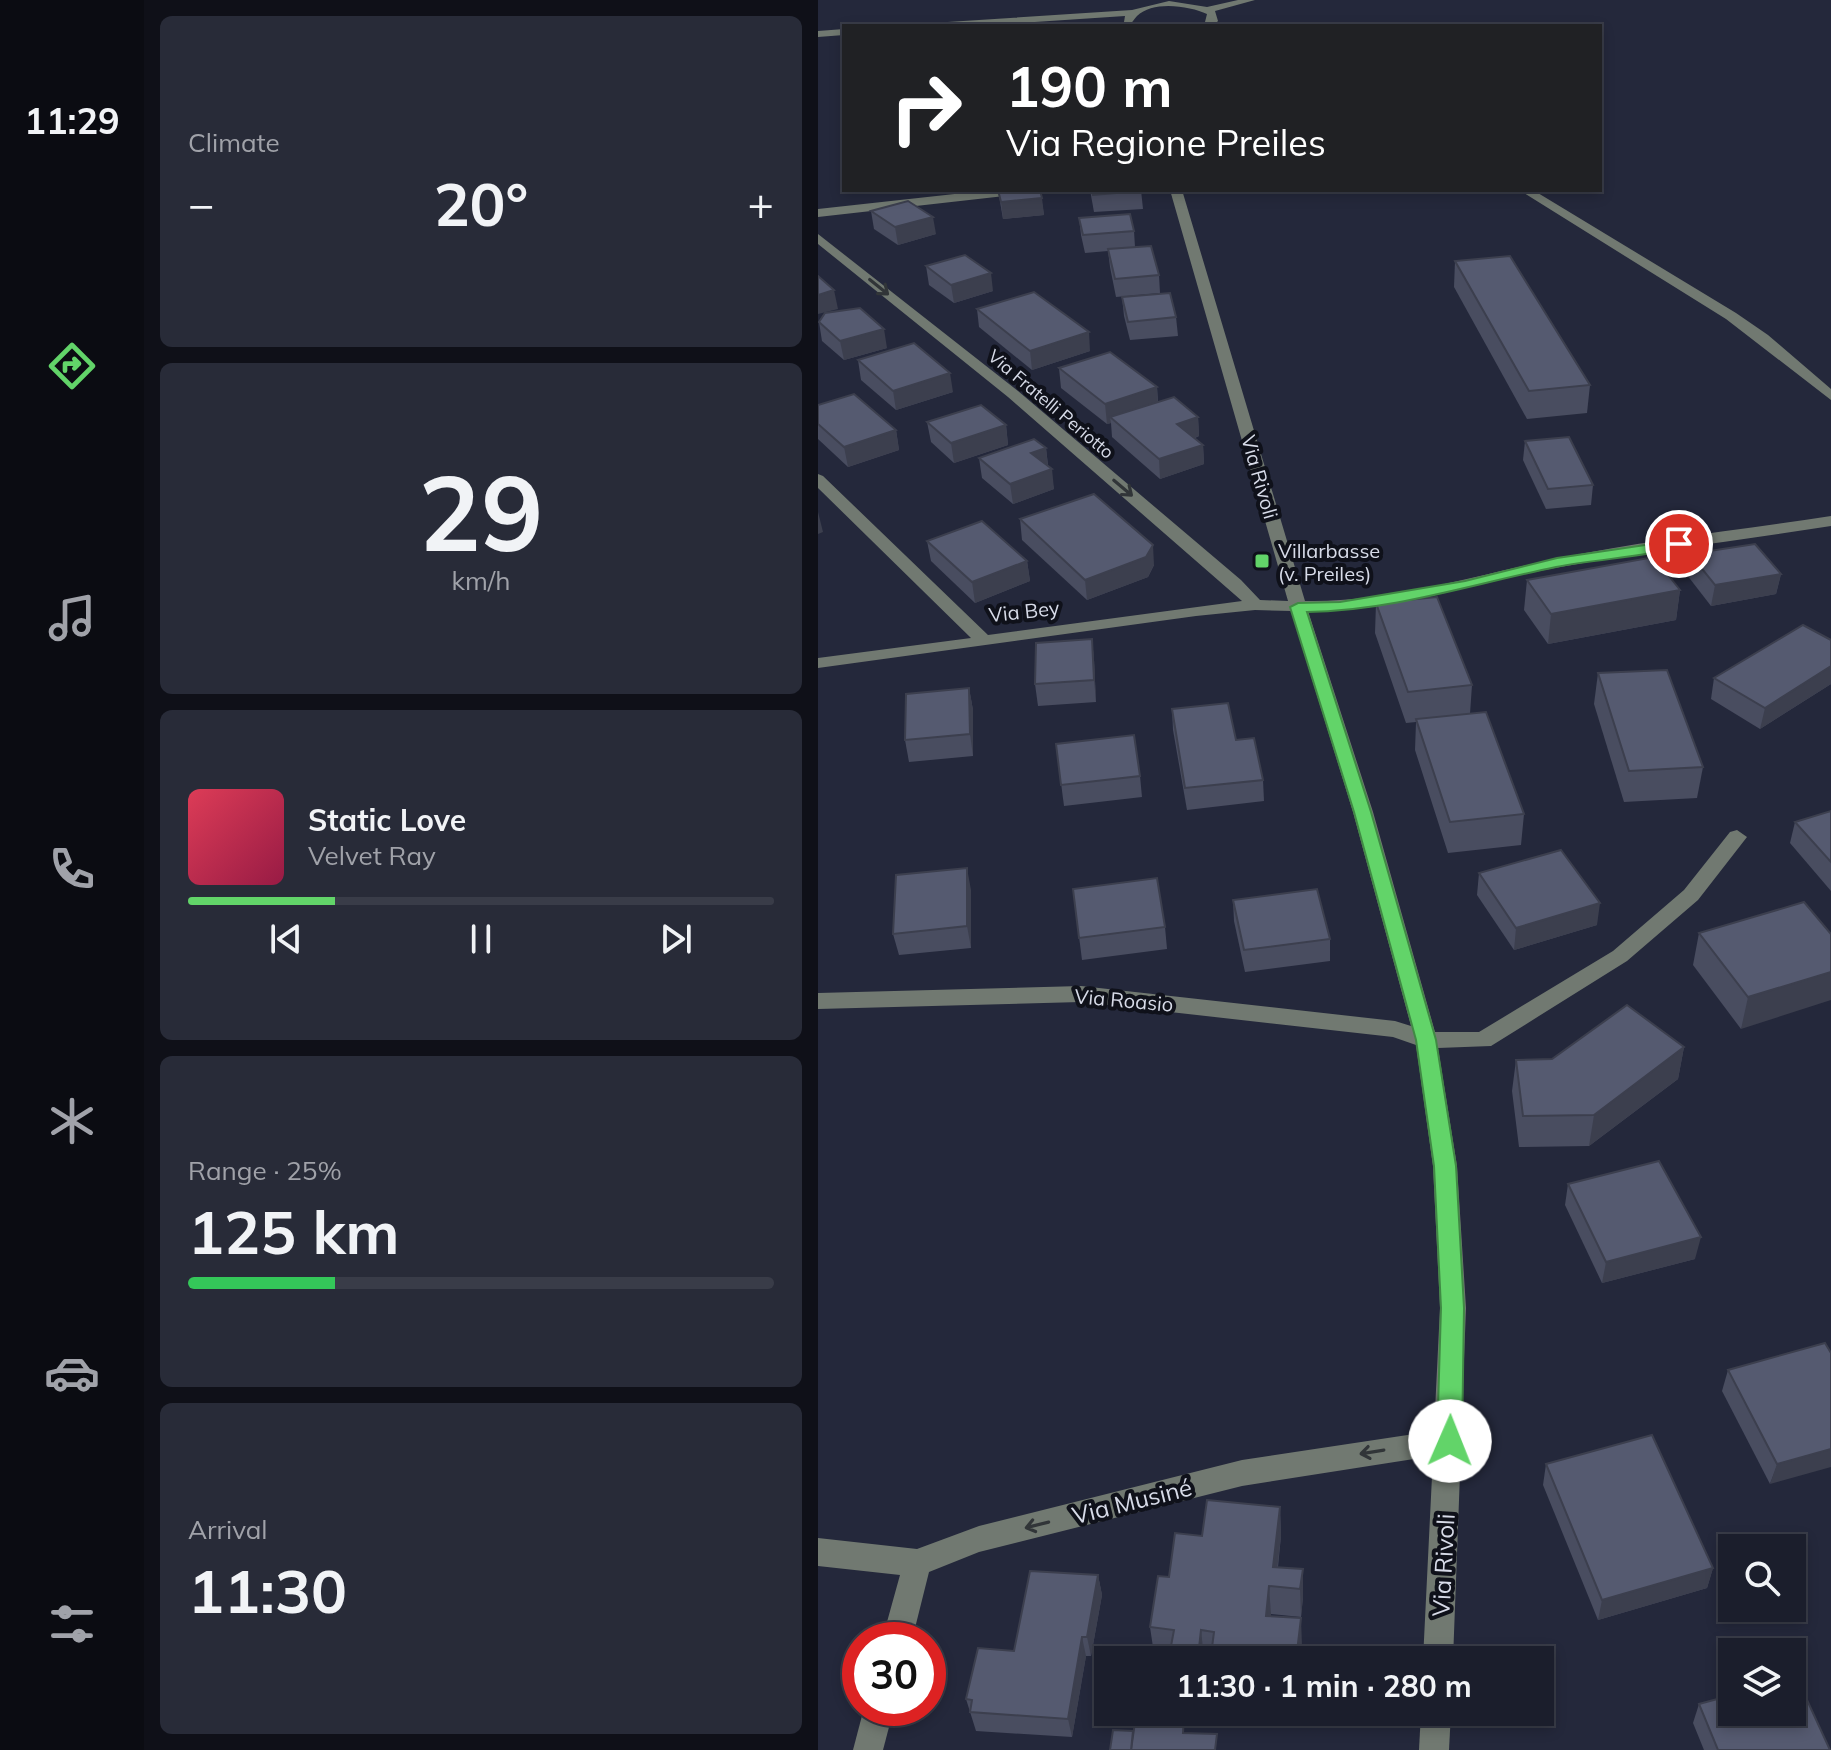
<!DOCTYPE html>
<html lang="en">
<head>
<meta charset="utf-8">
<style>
	body { margin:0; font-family:Mulish,sans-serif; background:#282b38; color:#f1f3f6; height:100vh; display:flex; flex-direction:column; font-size:30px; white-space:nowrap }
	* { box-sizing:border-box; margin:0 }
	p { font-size:26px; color:#a0a2a9 }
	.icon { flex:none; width:44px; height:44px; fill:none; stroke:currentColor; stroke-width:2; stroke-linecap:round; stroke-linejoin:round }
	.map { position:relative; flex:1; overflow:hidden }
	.side { display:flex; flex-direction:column; gap:16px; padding:16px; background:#0f1018; width:674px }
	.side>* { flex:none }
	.guide { position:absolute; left:24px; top:24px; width:760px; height:168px; border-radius:0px; box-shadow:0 4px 12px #0003,0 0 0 2px #393c48; background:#202124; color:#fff; overflow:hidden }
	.fabs { position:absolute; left:900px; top:1534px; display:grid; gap:16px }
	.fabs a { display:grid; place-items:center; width:88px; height:88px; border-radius:0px; background:#1b1e2c; box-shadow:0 4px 12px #0003,0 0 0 2px #393c48; font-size:40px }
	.speed { position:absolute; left:24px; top:1622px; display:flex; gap:16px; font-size:40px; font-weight:700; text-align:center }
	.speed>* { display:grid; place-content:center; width:104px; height:104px; border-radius:50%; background:#1b1e2c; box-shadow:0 4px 12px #0003,0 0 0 2px #393c48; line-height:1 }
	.speed .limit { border:12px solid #d22; background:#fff; color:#111 }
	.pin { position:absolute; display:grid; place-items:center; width:68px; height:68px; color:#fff; margin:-34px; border:4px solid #fff; border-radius:50%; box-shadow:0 2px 8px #0007 }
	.me { position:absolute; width:88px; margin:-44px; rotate:1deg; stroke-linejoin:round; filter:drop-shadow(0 0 6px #0008) }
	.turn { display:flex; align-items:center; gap:28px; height:168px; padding:0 32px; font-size:36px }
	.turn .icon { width:104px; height:104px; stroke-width:2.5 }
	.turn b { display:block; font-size:56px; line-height:68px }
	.big { font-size:60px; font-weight:700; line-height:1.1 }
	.side .tile { flex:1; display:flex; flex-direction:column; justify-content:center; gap:12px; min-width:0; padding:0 28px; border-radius:12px; background:#282b38 }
	.side .dial { align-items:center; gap:0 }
	.dial b { font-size:104px; line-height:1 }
	.song { display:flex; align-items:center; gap:24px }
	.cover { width:96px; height:96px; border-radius:12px; background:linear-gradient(135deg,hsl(350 70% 55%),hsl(340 70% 35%)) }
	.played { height:8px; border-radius:4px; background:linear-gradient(90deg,#62d469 25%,#393c48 25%) }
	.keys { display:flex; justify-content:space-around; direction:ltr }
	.heat { display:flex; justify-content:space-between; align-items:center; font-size:44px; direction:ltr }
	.charge { height:12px; border-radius:6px; background:linear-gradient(90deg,#34c759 25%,#393c48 0) }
	.trip { position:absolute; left:276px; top:1646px; width:460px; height:80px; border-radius:0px; background:#1b1e2c; box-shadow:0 4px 12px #0003,0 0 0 2px #393c48; font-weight:700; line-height:80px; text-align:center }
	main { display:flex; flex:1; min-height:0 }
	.tab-bar { display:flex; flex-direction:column; width:144px; justify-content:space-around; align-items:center; background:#0b0c12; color:#a0a2a9 }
	.tab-bar .icon { width:56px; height:56px }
	.tab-bar .active { color:#62d469 }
	.tab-bar b { font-size:36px; color:#f1f3f6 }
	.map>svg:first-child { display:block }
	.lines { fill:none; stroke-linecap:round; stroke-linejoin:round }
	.minor { fill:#717971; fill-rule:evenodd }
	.wall { fill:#494d60 }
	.shaded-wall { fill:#3c3f4e }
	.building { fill:#555a70; stroke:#3c3f4e; stroke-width:2 }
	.oneway { stroke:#313538 }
	.route { fill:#62d469; stroke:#408a44; stroke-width:2 }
	.poi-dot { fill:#62d469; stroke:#0f111a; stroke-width:3 }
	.labels { text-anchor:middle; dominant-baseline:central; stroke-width:8; stroke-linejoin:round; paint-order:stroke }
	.far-street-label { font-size:18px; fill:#d7dbe8; stroke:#0f111a }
	.street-label { font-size:20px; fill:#d7dbe8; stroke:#0f111a }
	.poi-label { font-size:20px; fill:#d7dbe8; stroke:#0f111a; text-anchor:start }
	.near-street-label { font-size:24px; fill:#d7dbe8; stroke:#0f111a }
</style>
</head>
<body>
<main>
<nav class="tab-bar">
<b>11:29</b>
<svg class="icon active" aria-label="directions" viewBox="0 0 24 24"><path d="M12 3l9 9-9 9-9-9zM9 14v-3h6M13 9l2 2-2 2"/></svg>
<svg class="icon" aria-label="music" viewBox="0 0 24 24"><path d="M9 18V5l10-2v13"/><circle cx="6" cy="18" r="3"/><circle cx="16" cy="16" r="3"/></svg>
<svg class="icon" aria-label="phone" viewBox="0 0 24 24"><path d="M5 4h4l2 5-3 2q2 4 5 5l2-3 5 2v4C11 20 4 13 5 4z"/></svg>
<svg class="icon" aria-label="climate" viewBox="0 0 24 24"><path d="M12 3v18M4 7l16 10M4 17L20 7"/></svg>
<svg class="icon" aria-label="car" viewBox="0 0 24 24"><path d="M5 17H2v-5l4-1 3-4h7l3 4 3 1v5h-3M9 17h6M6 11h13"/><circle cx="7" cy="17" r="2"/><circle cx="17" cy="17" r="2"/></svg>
<svg class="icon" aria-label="filters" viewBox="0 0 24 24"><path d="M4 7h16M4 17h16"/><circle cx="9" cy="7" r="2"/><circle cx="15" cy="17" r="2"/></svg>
</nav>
<section class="side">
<div class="tile"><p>Climate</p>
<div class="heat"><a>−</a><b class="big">20°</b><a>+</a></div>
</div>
<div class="tile dial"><b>29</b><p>km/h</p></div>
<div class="tile">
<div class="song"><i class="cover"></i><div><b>Static Love</b><p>Velvet Ray</p></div></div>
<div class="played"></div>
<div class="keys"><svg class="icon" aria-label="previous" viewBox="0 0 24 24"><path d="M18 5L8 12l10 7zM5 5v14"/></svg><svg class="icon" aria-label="pause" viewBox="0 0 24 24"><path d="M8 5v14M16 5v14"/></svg><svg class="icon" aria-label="next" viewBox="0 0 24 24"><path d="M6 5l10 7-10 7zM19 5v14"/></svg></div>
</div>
<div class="tile"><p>Range · 25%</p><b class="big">125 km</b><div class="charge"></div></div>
<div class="tile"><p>Arrival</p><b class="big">11:30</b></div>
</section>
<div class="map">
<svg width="1013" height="1750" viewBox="0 0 1013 1750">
	<rect width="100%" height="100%" fill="#24283b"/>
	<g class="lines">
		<!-- minor -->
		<g class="minor">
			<path d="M420 0H437L397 11 400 21 395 26H386L389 14C372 6 335 0 319 16 316 19 314 23 311 25L306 22 307 16 159 26H109L114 23 314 10 351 1 389 7Z"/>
			<path d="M26 29V35L0 37V31Z"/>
			<path d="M173 190H210L204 194 0 217V209Z"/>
			<path d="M352 190H364L487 601C571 603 655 576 737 559 828 540 921 530 1013 516V526C923 540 832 551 742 567 658 582 575 613 490 611L555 812 617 1032H661L795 951 866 890 912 832 919 830 929 837 880 900 809 961 673 1046 620 1048 639 1166 648 1308 643 1436 645 1441 643 1447 635 1660H605L615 1456 424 1486 161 1552 111 1572 94 1640H64L82 1575 0 1566V1538L99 1549 161 1526 424 1460 616 1431 622 1308 615 1166 598 1045 575 1037 263 1002 0 1009V993L263 986 577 1021 593 1026 535 812 473 611 437 610 378 616 0 668V658L153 638 0 488V474L5 476 170 635 424 601 190 397 0 244V234L200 391 423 580 442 600 470 601Z"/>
			<path d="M701 190H715L918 313 950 335 1013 389V400L908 319Z"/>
			<path d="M46 1708H76L65 1750H35Z"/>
			<path d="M603 1712H633L631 1750H601Z"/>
		</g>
	</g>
	<!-- wall -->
	<g class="wall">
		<path d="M180 190H222L226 215 185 219Z"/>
		<path d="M272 190H323L325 209 276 212Z"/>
		<path d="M53 211 118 234 80 245 56 229Z"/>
		<path d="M261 218 316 231 317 247 341 275 342 293 298 297 292 267 290 251 267 253 263 235Z"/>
		<path d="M637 261 772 385 769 413 709 419 636 287Z"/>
		<path d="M108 266 175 291 136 303 111 285Z"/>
		<path d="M304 297 358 317 360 336 312 340 306 316Z"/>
		<path d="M159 309 272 351 214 370 161 327Z"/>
		<path d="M1 322 69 348 26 360 4 341Z"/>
		<path d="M40 360 135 392 78 410 43 380Z"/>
		<path d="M241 368 339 387 340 402 380 417 381 436 377 438 385 445 386 464 342 479 294 437 293 423 289 424 243 388Z"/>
		<path d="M0 405 78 430 81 450 30 467 0 439Z"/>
		<path d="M109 422 188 425 190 445 136 463 113 442Z"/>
		<path d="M707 441 775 485 773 505 728 509 705 460Z"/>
		<path d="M228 448 230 465 236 489 195 504 164 478 161 458Z"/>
		<path d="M202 519 336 565 330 577 269 600 204 540Z"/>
		<path d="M109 541 209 561 212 581 157 603 113 561Z"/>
		<path d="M872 554 963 574 958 594 893 606 869 575Z"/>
		<path d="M709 580 862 590 858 620 730 644 706 610Z"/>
		<path d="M558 603 654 685 652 714 706 814 703 845 630 853 597 750 598 722 588 723 557 633Z"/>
		<path d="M274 639 276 660 278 702 220 706 217 684Z"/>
		<path d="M1013 640V684L942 729 893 699 896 678Z"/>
		<path d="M780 673 885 767 879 798 806 802 776 704Z"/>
		<path d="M151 688 155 710V756L91 762 87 740Z"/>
		<path d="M354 709 418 740 445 780 446 801 369 810 355 730Z"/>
		<path d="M238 744 322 776 324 797 246 806Z"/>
		<path d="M1013 811V891L972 843 977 822Z"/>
		<path d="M661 873 779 925 696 950 659 895Z"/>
		<path d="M255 889 347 927 349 949 264 960Z"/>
		<path d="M153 890V948L81 955 75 934Z"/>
		<path d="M415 900 512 939V961L427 972 416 921Z"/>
		<path d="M986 902 923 1029 875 965 881 933Z"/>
		<path d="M866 1047 860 1079 771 1146 701 1147 694 1091 698 1060 734 1059Z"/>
		<path d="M750 1184 877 1259 784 1283 747 1205Z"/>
		<path d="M1007 1343 952 1484 904 1391 910 1370Z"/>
		<path d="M728 1464 895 1568 889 1588 780 1620 725 1485Z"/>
		<path d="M462 1507 463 1536 460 1567 485 1569V1597L483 1617 453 1614 452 1616 484 1646 482 1660H394L393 1659 386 1658V1660H355V1656L336 1654 332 1627 351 1577 384 1536Z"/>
		<path d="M280 1575 284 1595 273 1656H268L254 1737 158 1731 148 1699 196 1651Z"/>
		<path d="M881 1704 1012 1750H886L875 1723Z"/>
	</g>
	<!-- shaded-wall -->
	<g class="shaded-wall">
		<path d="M224 198 226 215 185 219 183 202Z"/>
		<path d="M115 217 118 234 80 245 77 227Z"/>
		<path d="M173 273 175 291 136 303 133 285Z"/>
		<path d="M16 290 20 309 0 314V295Z"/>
		<path d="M66 329 69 348 26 360 22 341Z"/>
		<path d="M271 332 272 351 214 370 212 351Z"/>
		<path d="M132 373 135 392 78 410 75 391Z"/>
		<path d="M339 387 340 407 292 417 293 423 289 424 287 404Z"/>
		<path d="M380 417 381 436 360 443 359 424Z"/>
		<path d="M188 425 190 445 136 463 133 443Z"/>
		<path d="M78 430 81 450 30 467 26 447Z"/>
		<path d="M385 445 386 464 342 479 341 459Z"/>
		<path d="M228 448 230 467 213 453Z"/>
		<path d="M234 469 236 489 195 504 192 484Z"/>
		<path d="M0 512 5 532 0 534Z"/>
		<path d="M335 545 336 565 330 577 269 600 267 580Z"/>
		<path d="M209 561 212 581 157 603 154 582Z"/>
		<path d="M963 574 958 594 893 606 897 585Z"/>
		<path d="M862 590 858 620 730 644 733 614Z"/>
		<path d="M274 639 276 660 278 702 276 680Z"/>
		<path d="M1013 666V684L942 729 947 708Z"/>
		<path d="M151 688 155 710V756L152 734Z"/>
		<path d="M149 868 153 890V948L149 926Z"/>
		<path d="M782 903 779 925 696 950 698 928Z"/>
		<path d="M1013 972V1000L923 1029 930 997Z"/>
		<path d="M866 1047 860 1079 771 1146 776 1115Z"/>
		<path d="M883 1237 877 1259 784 1283 788 1262Z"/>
		<path d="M1013 1449V1467L952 1484 959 1464Z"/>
		<path d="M462 1507 463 1536 457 1587 455 1567Z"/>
		<path d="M895 1568 889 1588 780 1620 784 1600Z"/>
		<path d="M485 1569V1597L483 1617 482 1589Z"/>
		<path d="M280 1575 284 1595 273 1656 269 1637Z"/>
		<path d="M451 1586 453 1614 450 1643 448 1616Z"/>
		<path d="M483 1618 484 1646 482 1660H478Z"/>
		<path d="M383 1630 386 1658V1660H382L381 1648Z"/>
		<path d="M264 1637 268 1656 254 1737 250 1719Z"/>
	</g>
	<!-- building -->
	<g class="building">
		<path d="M180 190H222L224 198 183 202Z"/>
		<path d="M274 190H323L324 191 275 195Z"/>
		<path d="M90 201 115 217 77 227 53 211Z"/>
		<path d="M312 214 316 231 265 235 261 218Z"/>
		<path d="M333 246 341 275 297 279 290 249Z"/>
		<path d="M147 255 173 273 133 285 108 266Z"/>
		<path d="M692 256 772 385 711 391 637 261Z"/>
		<path d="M0 276 16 290 0 295Z"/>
		<path d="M216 292 271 332 212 351 159 309Z"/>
		<path d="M352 293 358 317 310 322 304 297Z"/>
		<path d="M42 308 66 329 22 341 1 322 7 313Z"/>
		<path d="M96 343 132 373 75 391 40 360Z"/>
		<path d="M292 352 339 387 287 404 241 368Z"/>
		<path d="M36 394 78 430 26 447 0 424V405Z"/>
		<path d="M356 397 380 417 359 424 385 445 341 459 292 417Z"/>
		<path d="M163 405 188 425 133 443 109 422Z"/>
		<path d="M751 437 775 485 730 489 707 441Z"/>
		<path d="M216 439 228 448 213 453 234 469 192 484 161 458Z"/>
		<path d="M276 494 335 545 328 557 267 580 202 519Z"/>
		<path d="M164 521 209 561 154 582 109 541Z"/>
		<path d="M937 544 963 574 897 585 872 554Z"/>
		<path d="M836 557 862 590 733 614 709 580Z"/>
		<path d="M619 597 654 685 590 692 558 603Z"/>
		<path d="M985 625 1013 640V666L947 708 896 678Z"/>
		<path d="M274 639 276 680 217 684 218 643Z"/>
		<path d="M849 670 885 767 811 771 780 673Z"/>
		<path d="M151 688 152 734 87 740 88 694Z"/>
		<path d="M410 703 418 740 436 738 445 780 367 788 354 709Z"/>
		<path d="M668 712 706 814 632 822 598 719Z"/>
		<path d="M316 735 322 776 243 785 238 744Z"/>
		<path d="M1013 811V862L977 822Z"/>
		<path d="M743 850 782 903 698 928 661 873Z"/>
		<path d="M149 868V926L75 934 78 875Z"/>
		<path d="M339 878 347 927 261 938 255 889Z"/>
		<path d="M499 889 512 939 426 950 415 900Z"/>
		<path d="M986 902 1013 934V972L930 997 881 933Z"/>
		<path d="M809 1005 866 1047 776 1115 705 1116 698 1060 734 1059Z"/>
		<path d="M841 1161 883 1237 788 1262 750 1184Z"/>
		<path d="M1007 1343 1013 1353V1449L959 1464 910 1370Z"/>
		<path d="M834 1435 895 1568 784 1600 728 1464Z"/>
		<path d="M389 1500 462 1507 455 1567 485 1569 482 1589 451 1586 448 1616 483 1618 478 1660H431V1659L393 1655 396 1632 383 1630 381 1648 353 1646 356 1630 332 1627 340 1576 351 1577 357 1533 384 1536Z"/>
		<path d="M212 1571 280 1575 269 1637H264L250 1719 152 1712 154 1700 148 1699 160 1648 196 1651Z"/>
		<path d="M978 1676 1012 1750H900L881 1704 914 1695V1712H974V1677Z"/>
		<path d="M318 1715 366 1717 365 1733 399 1734 397 1750H313Z"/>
		<path d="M295 1730 315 1731 313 1750H292Z"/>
	</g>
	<!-- one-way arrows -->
	<defs><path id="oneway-shaft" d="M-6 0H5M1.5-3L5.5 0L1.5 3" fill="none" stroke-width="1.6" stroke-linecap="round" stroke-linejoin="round" transform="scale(2)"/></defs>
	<g class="oneway">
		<use href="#oneway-shaft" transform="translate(61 287) rotate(39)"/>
		<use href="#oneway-shaft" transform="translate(305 488) rotate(40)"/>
		<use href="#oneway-shaft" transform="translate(554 1452) rotate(171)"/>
		<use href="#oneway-shaft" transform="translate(219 1525) rotate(166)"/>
	</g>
	<!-- route -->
	<path class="route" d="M861 540 868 544 866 547C824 557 780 559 738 567 655 584 573 611 489 612L553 812 618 1040 638 1166 646 1308 644 1441 640 1449 632 1452 623 1449 619 1441 623 1308 616 1166 598 1040 536 812 472 607 480 603 522 602 647 581 739 558Z"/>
	<!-- markers -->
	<rect class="poi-dot" x="436" y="553" width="16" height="16" rx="4"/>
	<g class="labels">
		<!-- far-street labels -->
		<g class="far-street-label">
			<text transform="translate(233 404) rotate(40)">Via Fratelli Periotto</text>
		</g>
		<!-- street labels -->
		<g class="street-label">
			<text transform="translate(442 477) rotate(74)">Via Rivoli</text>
			<text transform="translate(206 611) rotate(-6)">Via Bey</text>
			<text transform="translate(306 1000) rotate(5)">Via Roasio</text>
		</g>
		<!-- poi labels -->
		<g class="poi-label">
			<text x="460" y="550">Villarbasse<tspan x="460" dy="23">(v. Preiles)</tspan></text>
		</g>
		<!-- near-street labels -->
		<g class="near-street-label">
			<text transform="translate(314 1501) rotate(-14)">Via Musiné</text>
			<text transform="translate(625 1565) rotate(-87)">Via Rivoli</text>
		</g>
	</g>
</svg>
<div class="fabs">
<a><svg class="icon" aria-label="search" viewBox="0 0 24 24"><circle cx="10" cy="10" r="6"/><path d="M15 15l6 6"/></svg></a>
<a><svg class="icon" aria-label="layers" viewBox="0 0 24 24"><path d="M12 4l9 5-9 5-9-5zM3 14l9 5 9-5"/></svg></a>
</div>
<div class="speed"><div class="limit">30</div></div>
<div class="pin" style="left:861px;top:544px;background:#d93025"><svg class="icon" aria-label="arrive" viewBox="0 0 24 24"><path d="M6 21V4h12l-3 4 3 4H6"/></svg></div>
<svg class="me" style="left:632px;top:1441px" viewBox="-20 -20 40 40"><circle r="19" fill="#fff"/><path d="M0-13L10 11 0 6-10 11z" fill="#62d469"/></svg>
<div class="trip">11:30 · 1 min · 280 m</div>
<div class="guide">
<div class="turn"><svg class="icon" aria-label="right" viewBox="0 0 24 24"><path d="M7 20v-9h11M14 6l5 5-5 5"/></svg><div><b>190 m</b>Via Regione Preiles</div></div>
</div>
</div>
</main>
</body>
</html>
